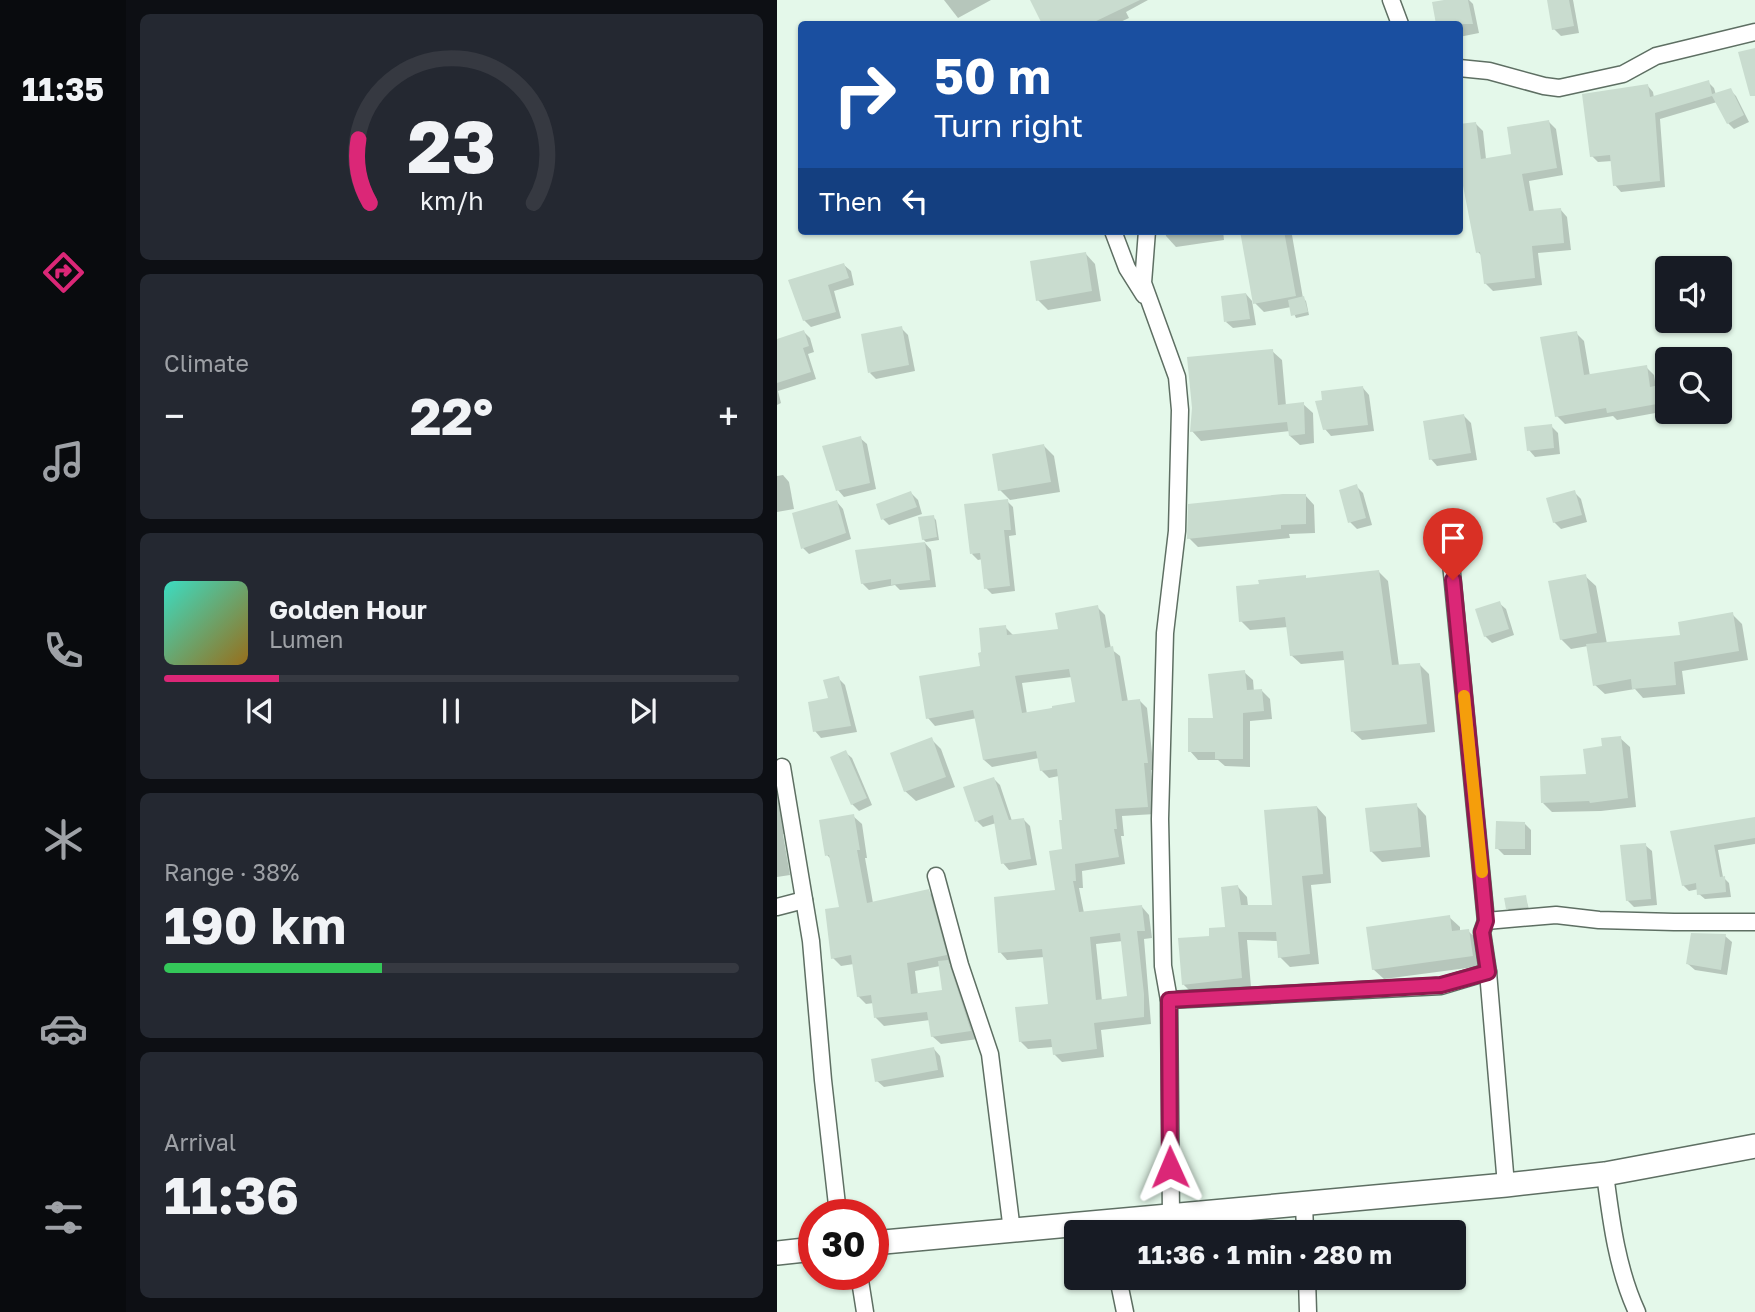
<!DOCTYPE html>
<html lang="en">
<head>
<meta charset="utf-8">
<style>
	body { margin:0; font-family:"Golos Text",sans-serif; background:#242831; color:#f1f3f6; height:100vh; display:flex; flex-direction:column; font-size:26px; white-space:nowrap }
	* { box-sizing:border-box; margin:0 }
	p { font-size:23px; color:#9ea1a6 }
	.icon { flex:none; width:38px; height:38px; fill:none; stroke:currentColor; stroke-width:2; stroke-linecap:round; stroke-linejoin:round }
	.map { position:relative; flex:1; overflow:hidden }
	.drawer { display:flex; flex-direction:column; gap:14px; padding:14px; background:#0d0f14; width:651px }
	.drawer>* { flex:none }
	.banner { position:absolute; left:21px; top:21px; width:665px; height:214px; border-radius:7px; box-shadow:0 2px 5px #0004; background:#1a4fa0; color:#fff; overflow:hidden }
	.tools { position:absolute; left:878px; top:256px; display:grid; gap:14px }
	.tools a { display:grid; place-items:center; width:77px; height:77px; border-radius:7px; background:#171b24; box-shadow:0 2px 5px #0004; font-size:35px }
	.speed { position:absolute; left:21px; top:1199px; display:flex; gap:14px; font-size:35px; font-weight:700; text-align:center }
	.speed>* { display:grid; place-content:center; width:91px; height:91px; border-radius:50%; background:#171b24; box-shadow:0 2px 5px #0004; line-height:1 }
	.speed .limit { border:10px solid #d22; background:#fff; color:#111 }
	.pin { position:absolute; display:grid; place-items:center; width:60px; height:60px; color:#fff; margin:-72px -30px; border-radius:50% 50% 50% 0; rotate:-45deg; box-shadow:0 0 7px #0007 }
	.pin .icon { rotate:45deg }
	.me { position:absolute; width:77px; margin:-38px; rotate:359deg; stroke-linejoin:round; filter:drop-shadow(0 0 5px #0008) }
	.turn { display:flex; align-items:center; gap:24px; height:147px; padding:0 21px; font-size:32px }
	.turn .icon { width:91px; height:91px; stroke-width:2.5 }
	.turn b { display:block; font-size:49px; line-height:60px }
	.then { display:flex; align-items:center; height:66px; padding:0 21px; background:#0003; gap:14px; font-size:26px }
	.big { font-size:52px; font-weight:700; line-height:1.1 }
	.drawer .card { flex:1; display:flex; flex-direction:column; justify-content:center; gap:10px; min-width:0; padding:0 24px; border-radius:10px; background:#242831 }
	.drawer .dial { align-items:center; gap:0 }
	.dial svg { height:182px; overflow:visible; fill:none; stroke:#363941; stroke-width:7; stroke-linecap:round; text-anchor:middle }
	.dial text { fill:#f1f3f6; stroke:none }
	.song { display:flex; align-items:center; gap:21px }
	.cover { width:84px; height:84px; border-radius:10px; background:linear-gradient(135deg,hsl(170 70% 55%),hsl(40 70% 35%)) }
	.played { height:7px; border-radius:4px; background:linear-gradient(90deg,#db2777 20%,#363941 20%) }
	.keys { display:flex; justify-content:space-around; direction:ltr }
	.heat { display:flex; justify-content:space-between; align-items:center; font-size:38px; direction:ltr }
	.charge { height:10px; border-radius:5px; background:linear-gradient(90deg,#34c759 38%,#363941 0) }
	.trip { position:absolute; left:287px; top:1220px; width:402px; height:70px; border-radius:7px; background:#171b24; box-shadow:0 2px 5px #0004; font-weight:700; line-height:70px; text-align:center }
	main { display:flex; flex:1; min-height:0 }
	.tab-bar { display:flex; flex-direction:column; width:126px; justify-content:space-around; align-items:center; background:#090b0e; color:#9ea1a6 }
	.tab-bar .icon { width:49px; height:49px }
	.tab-bar .selected { color:#db2777 }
	.tab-bar b { font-size:32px; color:#f1f3f6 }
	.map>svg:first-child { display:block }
	.shadow { fill:#0003; fill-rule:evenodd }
	.building { fill:#c9dccf; fill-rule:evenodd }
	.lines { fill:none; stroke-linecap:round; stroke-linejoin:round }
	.street-casing { stroke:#5e6f63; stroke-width:19 }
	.secondary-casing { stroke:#5e6f63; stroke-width:26 }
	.street { stroke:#fff; stroke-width:16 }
	.secondary { stroke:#fff; stroke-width:23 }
	.route-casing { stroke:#8e194d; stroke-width:18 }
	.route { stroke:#db2777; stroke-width:12 }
	.slow { stroke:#f59e0b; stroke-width:12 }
</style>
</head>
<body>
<main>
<nav class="tab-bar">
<b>11:35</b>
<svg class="icon selected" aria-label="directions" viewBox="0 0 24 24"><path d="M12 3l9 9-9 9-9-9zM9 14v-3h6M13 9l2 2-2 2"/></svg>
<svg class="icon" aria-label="music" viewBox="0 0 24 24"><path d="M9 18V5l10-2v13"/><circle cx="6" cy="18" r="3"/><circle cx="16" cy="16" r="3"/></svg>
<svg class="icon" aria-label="phone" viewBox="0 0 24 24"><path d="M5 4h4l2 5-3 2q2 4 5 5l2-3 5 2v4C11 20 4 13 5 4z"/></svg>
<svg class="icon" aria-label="climate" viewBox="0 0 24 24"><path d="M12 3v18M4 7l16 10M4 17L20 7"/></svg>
<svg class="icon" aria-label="car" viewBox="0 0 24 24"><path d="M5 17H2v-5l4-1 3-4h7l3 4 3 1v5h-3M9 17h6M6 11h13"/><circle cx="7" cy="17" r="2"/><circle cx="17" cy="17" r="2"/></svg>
<svg class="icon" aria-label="filters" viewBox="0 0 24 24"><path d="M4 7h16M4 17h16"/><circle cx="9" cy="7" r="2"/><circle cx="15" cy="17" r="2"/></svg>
</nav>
<section class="drawer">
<div class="card dial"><svg viewBox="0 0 100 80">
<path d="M14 69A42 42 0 1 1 86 69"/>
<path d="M14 69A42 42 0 0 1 9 41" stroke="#db2777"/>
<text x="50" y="56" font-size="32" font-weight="700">23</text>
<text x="50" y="72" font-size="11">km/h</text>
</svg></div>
<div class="card"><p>Climate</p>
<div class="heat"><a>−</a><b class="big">22°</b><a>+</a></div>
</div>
<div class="card">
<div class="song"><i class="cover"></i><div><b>Golden Hour</b><p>Lumen</p></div></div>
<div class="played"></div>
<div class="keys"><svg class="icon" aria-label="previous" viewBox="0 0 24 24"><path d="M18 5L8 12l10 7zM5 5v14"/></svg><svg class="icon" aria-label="pause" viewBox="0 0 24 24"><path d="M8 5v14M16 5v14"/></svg><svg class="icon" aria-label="next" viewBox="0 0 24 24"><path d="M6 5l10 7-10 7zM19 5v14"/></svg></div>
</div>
<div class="card"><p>Range · 38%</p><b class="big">190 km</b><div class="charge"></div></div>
<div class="card"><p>Arrival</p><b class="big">11:36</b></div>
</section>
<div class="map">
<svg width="978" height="1312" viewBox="0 0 978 1312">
	<rect width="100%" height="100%" fill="#e4f8ea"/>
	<!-- shadow -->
	<g class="shadow">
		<path d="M167 0H214L181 18Z"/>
		<path d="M255 0H371L349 12 352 18 339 24H266Z"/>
		<path d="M676 0H692L696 4 702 33 682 37V24H661L657 4Z"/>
		<path d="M772 0H796L802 33 784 36 777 29Z"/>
		<path d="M931 82 937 88 939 95 953 90 959 96 972 122 957 129 951 123 940 102 883 119 888 187 844 192 838 185 835 161 821 162 815 156 870 85 876 92 877 98Z"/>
		<path d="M772 122 779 129 786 175 752 181 757 212 783 209 790 217 794 250 761 253 765 285 716 291 708 283 705 256 701 252 699 124 706 131 709 159 736 155Z"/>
		<path d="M388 231H446L447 240 399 247 389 236Z"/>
		<path d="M471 231H516L515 235 526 298 529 301 532 315 519 318 514 307 487 312 478 303Z"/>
		<path d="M308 253 318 264 324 301 271 310 261 300Z"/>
		<path d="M67 265 74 271 77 285 57 291 64 318 34 327 27 320 21 298Z"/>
		<path d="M469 294 475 301 479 325 456 328 449 322Z"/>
		<path d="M124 328 131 335 138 371 99 379 93 373Z"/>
		<path d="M27 332 33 338 37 352 31 354 39 379 1 391 4 403 0 405V341Z"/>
		<path d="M799 333 807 341 813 376 869 367 877 375 879 387 891 385V411H921L890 418 884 412 840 420 836 416 788 424 780 416Z"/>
		<path d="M495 351 505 360 509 406 526 404 536 413 537 443 523 445 513 436V431L424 441 415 431Z"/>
		<path d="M586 388 592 395 597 431 554 436 548 429 547 401Z"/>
		<path d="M687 416 694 423 700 460 660 466 654 459Z"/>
		<path d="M774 426 781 433 783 454 758 457 752 450Z"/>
		<path d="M83 438 90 444 99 489 67 497 61 490Z"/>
		<path d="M267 446 277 456 283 492 233 500 223 490Z"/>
		<path d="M6 475 12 482 17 509 0 512V476Z"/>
		<path d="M579 486 586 493 595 525 580 529 573 522 564 491Z"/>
		<path d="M797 492 804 499 810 522 784 529 777 522Z"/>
		<path d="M134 493 141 500 145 514 112 525 106 519Z"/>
		<path d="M528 495 537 505 538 533 512 534 513 538 421 547 412 538Z"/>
		<path d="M230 501 236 507 239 535 232 536 238 591 215 594 209 588 206 559 201 560 195 554Z"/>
		<path d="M60 502 66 509 74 539 32 554 26 548Z"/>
		<path d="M156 517 159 520 162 540 149 542 146 539Z"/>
		<path d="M148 543 154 550 159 587 123 590 118 585 92 590 85 583Z"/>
		<path d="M602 572 611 581 622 666 642 664 652 674 658 732 585 740 575 731 568 660 524 664 514 655 511 627 473 630 464 621 528 577 530 579Z"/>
		<path d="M808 576 819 586 830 644 905 636 955 614 965 624 971 660 905 671 908 694 866 698 858 689 828 694 818 685 811 646 794 649 784 639Z"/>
		<path d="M722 603 729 609 737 635 715 643 708 636Z"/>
		<path d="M320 607 328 615 334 649 343 656 351 702 362 700 370 708 377 770H374L378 814 345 816 347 836H344L348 864 305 871 306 888H302L307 913 365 907 372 915 375 938 367 939 374 1024 324 1030 327 1057 285 1062 277 1054 276 1047 251 1049 243 1041 273 1005 268 957 230 960 223 952 280 892 287 850V822L282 776 272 778 264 770 262 758 215 767 207 760 200 718 158 726 151 718 205 667 228 627 237 636 283 630ZM295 677 300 703 250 714 245 683ZM346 941 352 998 325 1001 319 944Z"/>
		<path d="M467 672 476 680 477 692 485 691 493 699 495 719 473 721V767L448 766 441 760H421L413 751 438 720Z"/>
		<path d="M61 678 68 685 80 732 44 738 38 731Z"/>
		<path d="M843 738 853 747 859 807 824 811 775 812 766 803 811 776 827 748Z"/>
		<path d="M154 739 164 749 178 787 139 801 128 791Z"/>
		<path d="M68 752 75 758 95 805 82 811 75 804Z"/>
		<path d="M217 779 223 785 235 821 247 820 253 826 260 865 232 870 226 863 219 823 206 827 200 821Z"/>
		<path d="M0 790 6 796 11 833 6 834 13 875 0 877Z"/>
		<path d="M639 805 649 816 653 857 605 862 594 851Z"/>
		<path d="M540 807 549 817 554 883 534 885 542 964 513 967 503 957 501 941 470 940 474 987 416 994 406 984 434 937 450 929 461 887 470 897 471 906 497 907Z"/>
		<path d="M76 816 85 824 90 858H88L96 903 151 891 159 899 177 963 172 964 178 970 201 1039 164 1044 155 1036 153 1020 107 1026 99 1018 97 1003 89 1004 81 996 77 964 64 966 56 958 64 909 55 860 50 855ZM163 966 167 991 141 995 138 971Z"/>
		<path d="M978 819V844L941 850 946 877 952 883 954 897 928 899 922 894V889L912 891 906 885 895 832Z"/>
		<path d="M747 823 754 830V855H727L720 848Z"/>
		<path d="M868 845 875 851 880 905 857 907 850 900Z"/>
		<path d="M748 897 752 909 733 911 730 908Z"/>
		<path d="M672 917 683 927V932L691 931 702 941 705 966 607 979 596 969Z"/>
		<path d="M948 936 955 942 950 975 918 970 911 964Z"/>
		<path d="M157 1049 163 1056 167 1077 107 1087 100 1081Z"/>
	</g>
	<!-- building -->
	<g class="building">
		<path d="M253 0H363L313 24H265Z"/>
		<path d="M667 0H691L696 24H659L655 2Z"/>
		<path d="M770 0H792L797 26 775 30Z"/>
		<path d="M978 48V96H973L961 52Z"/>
		<path d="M932 80 935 94 954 88 967 115 950 124 935 96 878 113 883 181 836 186 833 155 813 157 805 94 871 84 873 97Z"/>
		<path d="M772 120 780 168 745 174 752 211 784 208 787 243 755 246 758 278 707 284 703 252 699 253 682 165V124L699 122 704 159 734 154 730 127Z"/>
		<path d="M463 231H507L519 296 476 304Z"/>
		<path d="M309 252 315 291 259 301 253 261Z"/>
		<path d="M67 263 72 278 51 285 59 312 26 321 11 280Z"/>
		<path d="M469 293 473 319 447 322 444 296Z"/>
		<path d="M527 296 531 312 514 316 511 300Z"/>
		<path d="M125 326 132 365 91 373 84 334Z"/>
		<path d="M27 330 32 346 26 348 34 372 0 383V339Z"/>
		<path d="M800 331 807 375 870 365 873 387 891 383V402L830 413 829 408 778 417 763 337Z"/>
		<path d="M496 349 501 405 527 402 528 434 512 436 510 422 413 432 415 408 410 357Z"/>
		<path d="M586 386 591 425 546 430 538 401 545 400 544 391Z"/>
		<path d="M687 414 694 453 652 460 646 421Z"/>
		<path d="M775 424 777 448 750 451 747 427Z"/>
		<path d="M84 436 93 483 59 491 45 446Z"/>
		<path d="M267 444 274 482 221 491 215 454Z"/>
		<path d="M580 484 589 518 571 523 562 490Z"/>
		<path d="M798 490 805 515 776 523 769 498Z"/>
		<path d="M134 491 140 507 104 520 99 504Z"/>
		<path d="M506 494H529V524L504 525V529L410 539 411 504Z"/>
		<path d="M231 499 234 530H227L233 586 207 589 203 553 193 554 187 504Z"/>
		<path d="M60 500 69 533 24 549 15 513Z"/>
		<path d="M157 515 160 537 145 540 141 517Z"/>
		<path d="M148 542 153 580 114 585V579L84 584 78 550Z"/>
		<path d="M602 570 615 665 643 663 650 724 574 732 566 651 513 656 508 617 462 622 459 586 482 584 481 580 529 575V578Z"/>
		<path d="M809 574 820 633 783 640 771 581Z"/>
		<path d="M723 601 732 629 707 637 698 609Z"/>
		<path d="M321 605 328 648 336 646 345 701 363 699 371 763H367L371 807 338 809 340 829H337L342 857 298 864 299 881H296L302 912 365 905 368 931H360L367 994V1017L317 1023 320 1049 276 1055 274 1039 242 1042 238 1007 271 1004 265 949 221 953 217 897 278 890 272 851 285 849 282 820H285L280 769 263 771 259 751 206 760 196 710 149 719 142 676 203 666 201 653 204 652 202 628 229 625 230 635 281 629 278 613ZM292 669 298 702 275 706V708L245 713 238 676ZM343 933 350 996 319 1000 313 937Z"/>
		<path d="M956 612 962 651 897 662 899 685 855 689 854 679 816 686 809 644 903 635 901 622Z"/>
		<path d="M468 670 470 690 485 689 487 711 466 713V759H438V752H411V718H436L431 674Z"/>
		<path d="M62 676 74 726 36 732 31 702 51 698 46 680Z"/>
		<path d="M844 736 851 798 813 803 812 801 764 803 763 776 809 774 806 749 825 746 824 738Z"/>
		<path d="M155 737 169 777 127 792 113 753Z"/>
		<path d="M69 750 90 798 74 805 53 757Z"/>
		<path d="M217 777 232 820 247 818 254 859 224 864 216 815 198 822 186 787Z"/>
		<path d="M640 803 644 847 593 852 588 808Z"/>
		<path d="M540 806 546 874 525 876 533 954 501 958 499 932H461L465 978 405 985 401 938 432 936V928L448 927 444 887 461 885 464 905H495L487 810Z"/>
		<path d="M77 814 83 850H80L90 903 152 889 170 955 130 963 134 994 165 990 161 961 171 960 194 1031 154 1037 150 1012 97 1018 94 995 80 997 74 955 54 959 48 909 62 907 52 855 48 856 42 820Z"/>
		<path d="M978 817V838L937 845 943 877 948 876 949 892 920 895 919 883 905 886 893 831Z"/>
		<path d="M719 821 748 822V849H718Z"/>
		<path d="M869 843 874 899 849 901 843 845Z"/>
		<path d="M749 895 751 907 729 909 727 898Z"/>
		<path d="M673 915 675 931 692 929 696 956 595 970 589 927Z"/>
		<path d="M914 933 949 934 944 970 909 964Z"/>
		<path d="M157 1047 161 1070 98 1082 94 1059Z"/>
	</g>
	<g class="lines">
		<defs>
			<g id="street">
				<path d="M614 0 623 24"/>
				<path d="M682 68 712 71 767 86 782 88 846 74 879 56 978 32"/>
				<path d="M336 231 350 268 367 295"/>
				<path d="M370 231 366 283 400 377 403 410 400 531 388 633 383 819 386 966 392 1000 394 1216"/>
				<path d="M673 553 709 921"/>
				<path d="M5 767 34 941 46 1080 61 1214"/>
				<path d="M159 876 183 965 213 1054 235 1231"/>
				<path d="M0 907 27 900"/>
				<path d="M392 1000 664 986 711 972"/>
				<path d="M828 1174C834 1220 840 1269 860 1312"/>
				<path d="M729 1185 711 972 705 932 709 921 779 915 822 920 897 922H978"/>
				<path d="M527 1203 528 1232"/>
				<path d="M82 1274 88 1312"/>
				<path d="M341 1278 348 1312"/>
				<path d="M530 1278 531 1312"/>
			</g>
			<g id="secondary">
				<path d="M96 1243 729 1185 828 1174 978 1146"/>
				<path d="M0 1253 37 1249"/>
			</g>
		</defs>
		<!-- street casing -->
		<use href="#street" class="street-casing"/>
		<!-- secondary casing -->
		<use href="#secondary" class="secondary-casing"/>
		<!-- street -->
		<use href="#street" class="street"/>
		<!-- secondary -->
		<use href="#secondary" class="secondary"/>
	</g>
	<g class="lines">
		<defs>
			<path id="route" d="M393 1167 392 1000 664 985 711 972 705 932 709 921 676 580"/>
		</defs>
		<!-- route casing -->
		<use href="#route" class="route-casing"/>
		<!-- route -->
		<use href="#route" class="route"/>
		<!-- slow -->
		<path class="slow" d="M687 696 705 872"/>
	</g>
</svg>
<div class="tools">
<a><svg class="icon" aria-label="sound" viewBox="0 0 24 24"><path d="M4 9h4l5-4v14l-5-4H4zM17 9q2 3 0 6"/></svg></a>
<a><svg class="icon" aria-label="search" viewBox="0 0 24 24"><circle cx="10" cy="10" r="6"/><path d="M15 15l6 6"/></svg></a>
</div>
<div class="speed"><div class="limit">30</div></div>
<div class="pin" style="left:676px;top:580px;background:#d93025"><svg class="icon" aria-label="arrive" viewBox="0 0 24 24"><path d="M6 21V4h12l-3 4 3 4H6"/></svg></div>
<svg class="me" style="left:393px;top:1167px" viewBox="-20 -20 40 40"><path d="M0-17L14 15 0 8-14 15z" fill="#db2777" stroke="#fff" stroke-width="4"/></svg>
<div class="trip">11:36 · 1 min · 280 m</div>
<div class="banner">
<div class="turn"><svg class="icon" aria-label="right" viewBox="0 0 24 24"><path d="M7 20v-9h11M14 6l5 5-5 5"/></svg><div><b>50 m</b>Turn right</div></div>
<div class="then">Then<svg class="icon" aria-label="left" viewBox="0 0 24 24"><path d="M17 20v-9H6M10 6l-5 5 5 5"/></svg></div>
</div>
</div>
</main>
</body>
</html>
